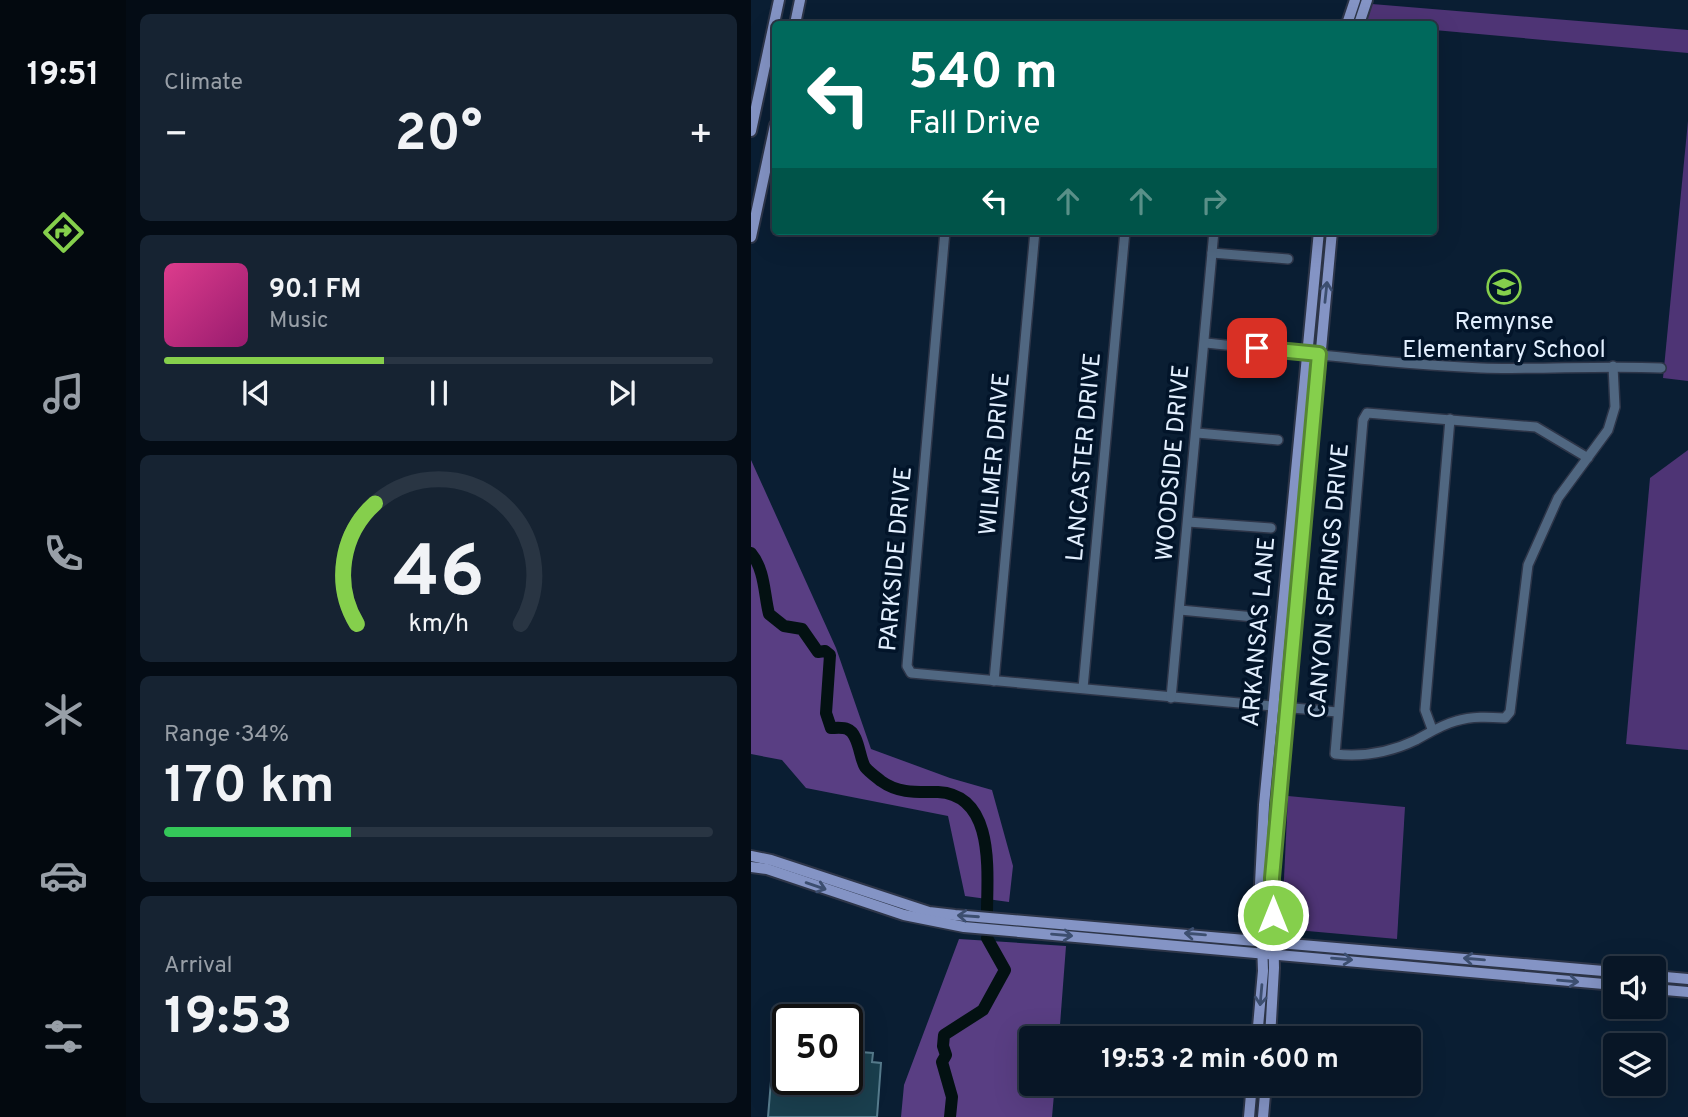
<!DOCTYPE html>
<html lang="en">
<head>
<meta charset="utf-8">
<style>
	body { margin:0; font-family:Overpass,sans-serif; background:#162332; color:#f1f3f6; height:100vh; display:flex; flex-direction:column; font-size:26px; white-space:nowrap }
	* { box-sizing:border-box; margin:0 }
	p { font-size:23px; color:#989fa7 }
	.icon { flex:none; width:38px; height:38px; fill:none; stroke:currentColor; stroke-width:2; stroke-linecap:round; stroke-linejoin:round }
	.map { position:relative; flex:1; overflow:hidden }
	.sheet { display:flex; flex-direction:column; gap:14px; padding:14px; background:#040c15; width:625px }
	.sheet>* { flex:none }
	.guide { position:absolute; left:21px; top:21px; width:665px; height:214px; border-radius:7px; box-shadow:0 7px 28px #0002,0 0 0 2px #293543; background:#00695c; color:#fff; overflow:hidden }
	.controls { position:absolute; left:852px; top:956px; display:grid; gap:14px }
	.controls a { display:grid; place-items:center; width:63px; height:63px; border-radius:7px; background:#081626; box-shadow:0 7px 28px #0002,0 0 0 2px #293543; font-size:35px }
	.speed { position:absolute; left:21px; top:1004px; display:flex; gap:14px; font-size:35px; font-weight:700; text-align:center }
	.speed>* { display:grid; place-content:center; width:91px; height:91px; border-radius:50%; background:#081626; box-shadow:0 7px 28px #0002,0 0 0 2px #293543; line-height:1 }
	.speed .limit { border:4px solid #111; border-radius:10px; background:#fff; color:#111 }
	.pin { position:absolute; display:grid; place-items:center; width:60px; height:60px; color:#fff; margin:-30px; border-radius:14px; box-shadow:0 4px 10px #0006 }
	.me { position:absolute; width:77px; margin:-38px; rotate:0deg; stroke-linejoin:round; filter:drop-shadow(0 0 5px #0008) }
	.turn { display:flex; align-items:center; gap:24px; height:147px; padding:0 21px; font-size:32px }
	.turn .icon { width:91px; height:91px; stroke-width:2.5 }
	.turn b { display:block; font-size:49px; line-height:60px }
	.lanes { display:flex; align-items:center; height:66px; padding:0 21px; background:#0003; justify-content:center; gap:35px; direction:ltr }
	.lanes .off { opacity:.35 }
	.big { font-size:52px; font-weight:700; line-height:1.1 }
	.sheet .card { flex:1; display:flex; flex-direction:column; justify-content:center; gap:10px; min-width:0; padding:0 24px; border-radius:10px; background:#162332 }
	.sheet .dial { align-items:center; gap:0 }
	.dial svg { height:182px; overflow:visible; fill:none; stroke:#293543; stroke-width:7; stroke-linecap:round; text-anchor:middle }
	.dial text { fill:#f1f3f6; stroke:none }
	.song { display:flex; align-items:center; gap:21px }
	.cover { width:84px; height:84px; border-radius:10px; background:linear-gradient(135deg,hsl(330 70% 55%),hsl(320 70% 35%)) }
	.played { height:7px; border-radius:4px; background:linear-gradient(90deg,#85cf4c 40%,#293543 40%) }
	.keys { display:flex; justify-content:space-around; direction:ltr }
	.heat { display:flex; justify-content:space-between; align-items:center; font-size:38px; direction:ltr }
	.charge { height:10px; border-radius:5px; background:linear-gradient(90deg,#34c759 34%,#293543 0) }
	.trip { position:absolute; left:268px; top:1026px; width:402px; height:70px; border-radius:7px; background:#081626; box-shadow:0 7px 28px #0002,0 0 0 2px #293543; font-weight:700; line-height:70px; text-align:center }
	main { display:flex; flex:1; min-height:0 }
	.tab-bar { display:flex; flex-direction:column; width:126px; justify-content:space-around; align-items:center; background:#03090f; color:#989fa7 }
	.tab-bar .icon { width:49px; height:49px }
	.tab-bar .selected { color:#85cf4c }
	.tab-bar b { font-size:32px; color:#f1f3f6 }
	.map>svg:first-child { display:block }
	.green { fill:#4e3475 }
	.forest { fill:#593e83 }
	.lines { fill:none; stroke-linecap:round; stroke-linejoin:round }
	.river { stroke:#031112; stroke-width:12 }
	.building { fill:#1a3f4e; stroke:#577c8d; stroke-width:2 }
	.minor-casing { stroke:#2d3548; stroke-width:12 }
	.major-casing { stroke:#2d3548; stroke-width:14 }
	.minor { stroke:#506781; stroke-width:9 }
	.major { stroke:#8494c5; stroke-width:10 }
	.oneway { stroke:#3c4e6f }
	.route-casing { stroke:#568731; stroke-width:18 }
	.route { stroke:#85cf4c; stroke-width:12 }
	.labels { text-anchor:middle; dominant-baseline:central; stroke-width:7; stroke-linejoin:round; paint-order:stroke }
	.poi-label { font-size:24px; fill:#e2effe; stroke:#021429 }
	.street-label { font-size:24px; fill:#e2effe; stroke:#021429 }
</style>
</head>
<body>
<main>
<nav class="tab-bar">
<b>19:51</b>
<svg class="icon selected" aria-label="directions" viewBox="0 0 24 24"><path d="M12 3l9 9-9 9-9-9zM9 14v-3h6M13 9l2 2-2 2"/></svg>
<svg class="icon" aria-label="music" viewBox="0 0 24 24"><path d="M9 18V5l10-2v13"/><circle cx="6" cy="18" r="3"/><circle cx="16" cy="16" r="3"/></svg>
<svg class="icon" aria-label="phone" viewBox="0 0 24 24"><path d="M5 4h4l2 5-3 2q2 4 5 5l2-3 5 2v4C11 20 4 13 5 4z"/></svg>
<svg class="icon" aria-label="climate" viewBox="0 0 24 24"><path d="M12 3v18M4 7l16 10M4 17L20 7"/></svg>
<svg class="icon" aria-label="car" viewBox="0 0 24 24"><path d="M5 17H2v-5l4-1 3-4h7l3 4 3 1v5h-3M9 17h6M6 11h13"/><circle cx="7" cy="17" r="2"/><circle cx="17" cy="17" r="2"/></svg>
<svg class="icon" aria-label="filters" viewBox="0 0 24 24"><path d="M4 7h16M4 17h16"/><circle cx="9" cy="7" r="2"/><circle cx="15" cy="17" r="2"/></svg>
</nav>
<section class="sheet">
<div class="card"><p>Climate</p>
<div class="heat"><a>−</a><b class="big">20°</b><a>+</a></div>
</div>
<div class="card">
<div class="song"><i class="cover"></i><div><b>90.1 FM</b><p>Music</p></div></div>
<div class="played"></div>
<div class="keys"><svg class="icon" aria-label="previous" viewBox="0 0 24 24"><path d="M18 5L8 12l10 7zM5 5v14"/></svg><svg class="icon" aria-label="pause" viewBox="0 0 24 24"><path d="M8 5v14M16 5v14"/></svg><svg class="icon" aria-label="next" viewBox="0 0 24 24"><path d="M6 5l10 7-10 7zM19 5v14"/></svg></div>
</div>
<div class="card dial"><svg viewBox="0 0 100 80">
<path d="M14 69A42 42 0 1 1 86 69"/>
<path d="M14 69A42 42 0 0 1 22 16" stroke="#85cf4c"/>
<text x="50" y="56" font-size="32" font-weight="700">46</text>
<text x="50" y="72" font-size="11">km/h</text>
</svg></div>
<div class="card"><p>Range · 34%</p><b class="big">170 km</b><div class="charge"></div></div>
<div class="card"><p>Arrival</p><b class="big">19:53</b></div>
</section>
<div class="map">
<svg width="938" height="1117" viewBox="0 0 938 1117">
	<rect width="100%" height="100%" fill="#0a1e33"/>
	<!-- green -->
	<g class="green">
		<path d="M621 4 937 30V53L683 30 682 24H613Z"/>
		<path d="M937 121V381L912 378Z"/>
		<path d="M937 450V750L875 744 899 478Z"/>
		<path d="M537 796 654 807 646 939 534 929 531 919Z"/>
	</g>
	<!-- forest -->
	<g class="forest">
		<path d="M0 460 85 648 120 749 199 778 241 790 262 866 258 902 214 896 197 816 55 788 31 760 0 754Z"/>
		<path d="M208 939 315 946 308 1038H280V1083H304L301 1117H150L153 1085Z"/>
	</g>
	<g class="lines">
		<!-- river -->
		<g class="river">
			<path d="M0 553C14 570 13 594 18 614L33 626 51 629 67 652 74 651 79 655 75 713 80 728C84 728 92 727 96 729 108 733 108 757 114 767 118 772 125 777 130 781 148 794 167 792 187 792 245 795 236 874 236 913"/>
			<path d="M199 1117 201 1097 191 1062 195 1055 192 1046 193 1035 232 1010 254 970 236 938"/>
		</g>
	</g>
	<!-- building -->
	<path class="building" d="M23 1045 37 1046V1080H96V1051L122 1053 121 1062 130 1063 126 1117H17Z"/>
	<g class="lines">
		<defs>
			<g id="minor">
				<path d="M194 231 156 666 160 673 586 712"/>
				<path d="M461 253 537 259"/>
				<path d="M454 343C546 352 638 364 730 368 790 370 850 365 910 368"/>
				<path d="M446 433 527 440"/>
				<path d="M837 458 785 427 616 413 612 420 584 754C611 757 640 752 665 740 678 733 690 725 705 721 721 716 738 717 754 718L759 712 777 565 807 498 857 430 864 407 862 366"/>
				<path d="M437 522 520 528"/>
				<path d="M429 610 514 618"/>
				<path d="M243 681 284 231"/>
				<path d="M332 688 374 231"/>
				<path d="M420 698 463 231"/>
				<path d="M681 729 674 710 699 419"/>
			</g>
			<g id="major">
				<path d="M44 24 49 0"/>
				<path d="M596 24 604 0"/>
				<path d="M608 24 616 0"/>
				<path d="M0 131 28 0"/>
				<path d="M0 237 24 125"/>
				<path d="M0 856 20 860 178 912 204 915 864 972"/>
				<path d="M0 867 16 869 153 915 213 927 864 985"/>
				<path d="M903 976 938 979"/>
				<path d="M903 989 938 992"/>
				<path d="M506 1038 512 971 509 884 513 805 568 231"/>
				<path d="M519 1038 523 968 521 878 581 231"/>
				<path d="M498 1117 501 1083"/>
				<path d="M512 1117 515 1083"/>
			</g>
		</defs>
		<!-- minor casing -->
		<use href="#minor" class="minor-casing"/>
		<!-- major casing -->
		<use href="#major" class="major-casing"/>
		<!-- minor -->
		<use href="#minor" class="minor"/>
		<!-- major -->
		<use href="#major" class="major"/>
	</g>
	<!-- one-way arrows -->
	<defs><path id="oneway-shaft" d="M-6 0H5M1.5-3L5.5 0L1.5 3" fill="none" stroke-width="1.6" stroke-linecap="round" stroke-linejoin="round" transform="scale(1.75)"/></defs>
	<g class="oneway">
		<use href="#oneway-shaft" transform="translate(575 292) rotate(-84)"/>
		<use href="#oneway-shaft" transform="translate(65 886) rotate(19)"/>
		<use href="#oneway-shaft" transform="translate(217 916) rotate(-176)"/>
		<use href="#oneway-shaft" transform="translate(444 934) rotate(-175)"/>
		<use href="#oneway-shaft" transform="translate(311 935) rotate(5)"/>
		<use href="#oneway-shaft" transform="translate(591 959) rotate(5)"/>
		<use href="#oneway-shaft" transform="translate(723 959) rotate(-175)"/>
		<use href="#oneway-shaft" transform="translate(817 981) rotate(5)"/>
		<use href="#oneway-shaft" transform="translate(510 995) rotate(95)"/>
	</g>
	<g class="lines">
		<defs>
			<path id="route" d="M506 348 568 354 521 878 522 915"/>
		</defs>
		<!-- route casing -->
		<use href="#route" class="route-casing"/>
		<!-- route -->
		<use href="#route" class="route"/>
	</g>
	<!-- icons -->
	<defs>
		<symbol id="school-ring" viewBox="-11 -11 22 22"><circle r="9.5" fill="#021429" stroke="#85cf4c" stroke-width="1.5"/><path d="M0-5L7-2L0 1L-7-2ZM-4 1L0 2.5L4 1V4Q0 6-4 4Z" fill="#85cf4c"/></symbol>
	</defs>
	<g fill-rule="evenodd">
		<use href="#school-ring" x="734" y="268" width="38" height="38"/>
	</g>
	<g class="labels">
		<!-- poi labels -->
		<g class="poi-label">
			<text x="753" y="323">Remynse<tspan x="753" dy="28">Elementary School</tspan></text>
		</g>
		<!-- street labels -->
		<g class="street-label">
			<text transform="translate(245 454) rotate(-85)">WILMER DRIVE</text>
			<text transform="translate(334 457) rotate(-85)">LANCASTER DRIVE</text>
			<text transform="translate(423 463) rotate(-85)">WOODSIDE DRIVE</text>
			<text transform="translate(146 559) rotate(-85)">PARKSIDE DRIVE</text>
			<text transform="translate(579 581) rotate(-85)">CANYON SPRINGS DRIVE</text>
			<text transform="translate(509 632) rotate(-85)">ARKANSAS LANE</text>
		</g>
	</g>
</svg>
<div class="controls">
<a><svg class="icon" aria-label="sound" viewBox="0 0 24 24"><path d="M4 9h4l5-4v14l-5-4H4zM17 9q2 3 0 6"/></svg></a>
<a><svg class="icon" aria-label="layers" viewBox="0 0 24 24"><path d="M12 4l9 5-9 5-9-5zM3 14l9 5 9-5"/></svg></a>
</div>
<div class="speed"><div class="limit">50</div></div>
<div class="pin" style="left:506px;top:348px;background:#d93025"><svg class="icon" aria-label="arrive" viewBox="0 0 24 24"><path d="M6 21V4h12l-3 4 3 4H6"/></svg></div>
<svg class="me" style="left:522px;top:915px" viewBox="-20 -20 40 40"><circle r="17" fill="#85cf4c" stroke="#fff" stroke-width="3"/><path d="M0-11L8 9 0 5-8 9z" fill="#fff"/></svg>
<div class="trip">19:53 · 2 min · 600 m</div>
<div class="guide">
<div class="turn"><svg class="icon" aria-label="left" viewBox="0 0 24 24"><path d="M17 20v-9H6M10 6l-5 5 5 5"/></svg><div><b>540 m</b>Fall Drive</div></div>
<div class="lanes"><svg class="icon" aria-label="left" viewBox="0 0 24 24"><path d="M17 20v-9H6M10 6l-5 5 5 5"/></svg><svg class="icon off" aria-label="ahead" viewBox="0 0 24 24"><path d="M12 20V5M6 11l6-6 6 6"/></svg><svg class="icon off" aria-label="ahead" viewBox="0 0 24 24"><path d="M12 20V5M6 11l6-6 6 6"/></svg><svg class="icon off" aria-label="right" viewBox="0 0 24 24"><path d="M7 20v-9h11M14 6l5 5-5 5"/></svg></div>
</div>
</div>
</main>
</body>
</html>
